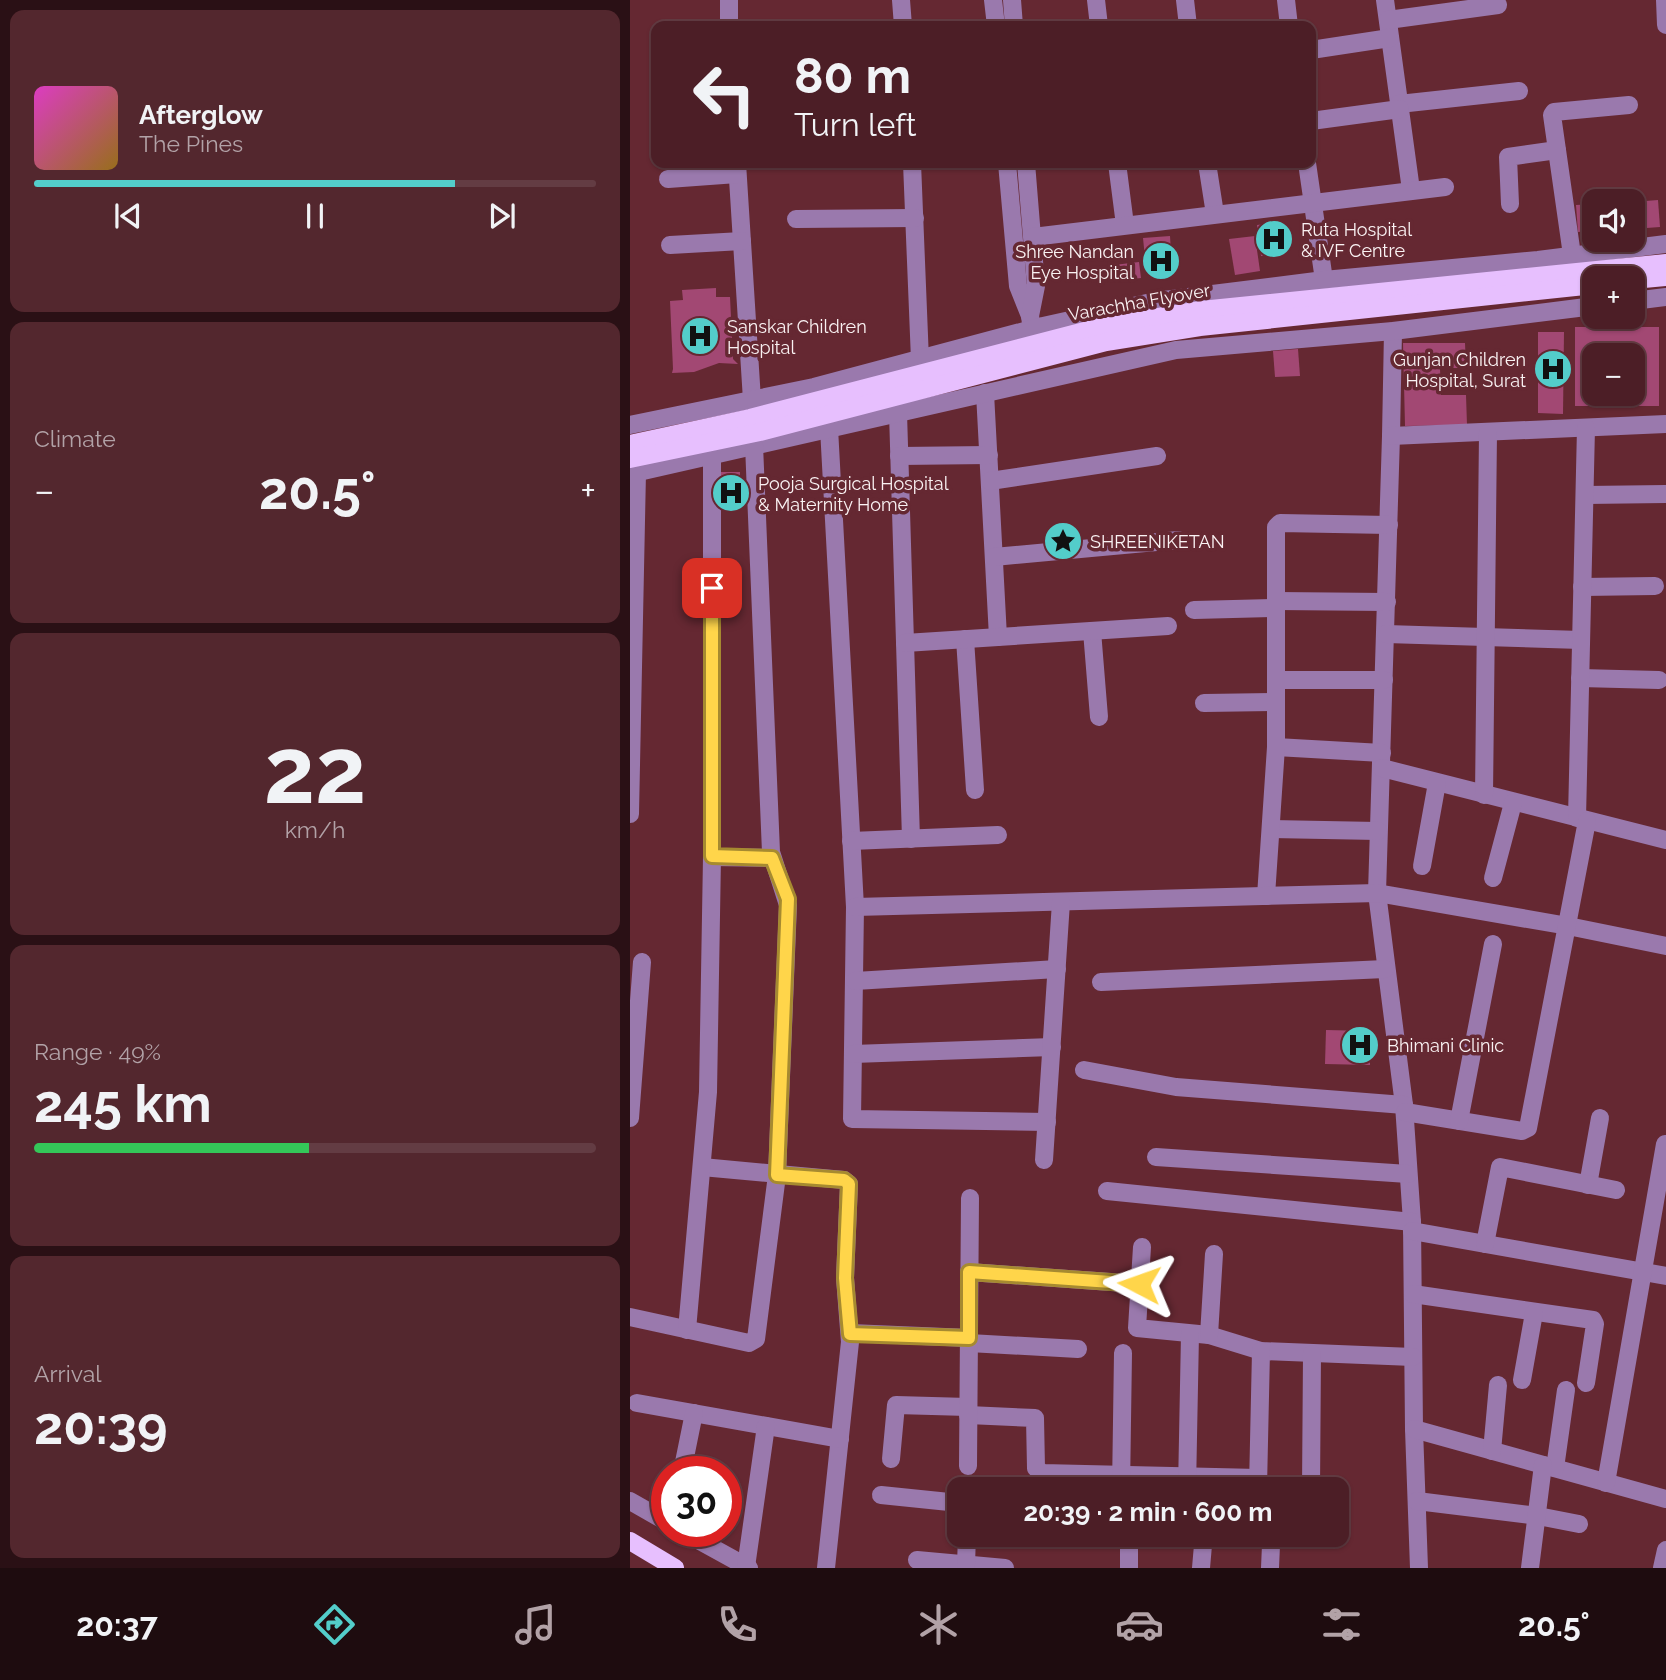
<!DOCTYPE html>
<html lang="en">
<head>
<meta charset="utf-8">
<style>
	body { margin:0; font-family:Raleway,sans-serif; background:#53272e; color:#f1f3f6; height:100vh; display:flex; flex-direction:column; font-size:26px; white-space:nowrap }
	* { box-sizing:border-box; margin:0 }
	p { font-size:23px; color:#b2a2a7 }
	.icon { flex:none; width:38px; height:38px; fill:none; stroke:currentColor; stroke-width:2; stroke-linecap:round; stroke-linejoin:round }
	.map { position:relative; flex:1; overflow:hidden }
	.panel { display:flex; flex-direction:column; gap:10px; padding:10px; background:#2a1015; width:630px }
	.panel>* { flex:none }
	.banner { position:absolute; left:21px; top:21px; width:665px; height:147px; border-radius:14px; box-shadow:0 2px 5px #0004,0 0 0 2px #633c43; background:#4c1e26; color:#f1f3f6; overflow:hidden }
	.fabs { position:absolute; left:952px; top:189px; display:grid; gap:14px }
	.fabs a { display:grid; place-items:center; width:63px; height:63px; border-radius:14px; background:#4c1e26; box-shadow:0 2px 5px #0004,0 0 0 2px #633c43; font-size:35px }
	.speed { position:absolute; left:21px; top:1456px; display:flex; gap:14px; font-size:35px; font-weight:700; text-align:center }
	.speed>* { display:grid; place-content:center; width:91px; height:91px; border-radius:50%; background:#4c1e26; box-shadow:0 2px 5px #0004,0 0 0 2px #633c43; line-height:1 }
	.speed .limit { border:10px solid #d22; background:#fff; color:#111 }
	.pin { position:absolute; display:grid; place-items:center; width:60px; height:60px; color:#fff; margin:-30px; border-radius:14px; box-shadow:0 4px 10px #0006 }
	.me { position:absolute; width:77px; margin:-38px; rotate:274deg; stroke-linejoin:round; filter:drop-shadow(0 0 5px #0008) }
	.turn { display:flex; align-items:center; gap:24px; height:147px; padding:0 28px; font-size:32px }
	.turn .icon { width:91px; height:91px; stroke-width:2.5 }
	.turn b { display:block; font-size:49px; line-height:60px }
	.big { font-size:52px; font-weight:700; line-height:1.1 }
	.panel .tile { flex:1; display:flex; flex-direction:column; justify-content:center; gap:10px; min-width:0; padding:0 24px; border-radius:14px; background:#53272e }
	.panel .dial { align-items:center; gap:0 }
	.dial b { font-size:91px; line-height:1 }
	.song { display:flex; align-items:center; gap:21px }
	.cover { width:84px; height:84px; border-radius:10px; background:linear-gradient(135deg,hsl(310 70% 55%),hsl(40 70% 35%)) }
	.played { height:7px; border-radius:4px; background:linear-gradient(90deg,#53cdca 75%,#633c43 75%) }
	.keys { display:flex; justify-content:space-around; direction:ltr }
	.heat { display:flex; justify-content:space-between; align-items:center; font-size:38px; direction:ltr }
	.charge { height:10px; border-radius:5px; background:linear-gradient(90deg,#34c759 49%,#633c43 0) }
	.trip { position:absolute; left:317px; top:1477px; width:402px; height:70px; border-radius:14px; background:#4c1e26; box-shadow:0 2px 5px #0004,0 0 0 2px #633c43; font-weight:700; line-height:70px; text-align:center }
	.tab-bar { display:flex; height:112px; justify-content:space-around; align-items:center; background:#1e0c0f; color:#b2a2a7 }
	.tab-bar .icon { width:49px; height:49px }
	.tab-bar .current { color:#53cdca }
	.tab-bar b { font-size:32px; color:#f1f3f6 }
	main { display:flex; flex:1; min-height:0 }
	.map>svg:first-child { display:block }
	.building { fill:#a24873; fill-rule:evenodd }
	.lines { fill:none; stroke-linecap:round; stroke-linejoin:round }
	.minor { stroke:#9a79ad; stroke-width:18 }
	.major { stroke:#e7bffe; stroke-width:18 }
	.major-bridge { stroke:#e7bffe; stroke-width:18 }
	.route-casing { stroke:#a68a30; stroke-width:18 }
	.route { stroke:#ffd54a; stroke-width:12 }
	.labels { text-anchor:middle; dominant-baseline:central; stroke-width:7; stroke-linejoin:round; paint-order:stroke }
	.poi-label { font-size:18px; fill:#faf2f3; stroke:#652832; text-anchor:start }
	.street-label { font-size:18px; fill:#faf2f3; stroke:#652832 }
</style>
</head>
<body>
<main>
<section class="panel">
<div class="tile">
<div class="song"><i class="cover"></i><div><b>Afterglow</b><p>The Pines</p></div></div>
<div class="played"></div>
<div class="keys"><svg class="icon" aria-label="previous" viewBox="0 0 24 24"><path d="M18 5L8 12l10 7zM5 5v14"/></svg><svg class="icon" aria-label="pause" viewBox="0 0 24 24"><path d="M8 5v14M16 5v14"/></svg><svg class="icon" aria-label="next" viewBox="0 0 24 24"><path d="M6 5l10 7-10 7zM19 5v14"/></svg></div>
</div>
<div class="tile"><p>Climate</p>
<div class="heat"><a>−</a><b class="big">20.5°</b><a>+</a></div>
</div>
<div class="tile dial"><b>22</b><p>km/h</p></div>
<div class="tile"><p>Range · 49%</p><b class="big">245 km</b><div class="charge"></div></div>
<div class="tile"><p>Arrival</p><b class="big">20:39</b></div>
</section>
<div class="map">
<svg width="1036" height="1568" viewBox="0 0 1036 1568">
	<rect width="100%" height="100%" fill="#652832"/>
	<!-- building -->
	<g class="building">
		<path d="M1028 200 1030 227 1003 229V202Z"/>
		<path d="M964 204V231L948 232 946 205Z"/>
		<path d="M650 222 654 253 631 256 627 225Z"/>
		<path d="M540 236 542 266 516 268 513 238Z"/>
		<path d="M625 236 630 271 605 275 599 239Z"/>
		<path d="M509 262 511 278 485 281 484 265Z"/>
		<path d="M86 288V297H100L103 359 108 364 89 363 64 372 42 373 43 369 40 301 53 300 52 290Z"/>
		<path d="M945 327H1029V406H945ZM964 355H1003V394H964Z"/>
		<path d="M908 332H934L933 414 908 413Z"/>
		<path d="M773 343H835L836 368H810L811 395H836L837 425 775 426Z"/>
		<path d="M668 349 670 376 645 377 643 351Z"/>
		<path d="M91 472H110L109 505H90Z"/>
		<path d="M696 1030 740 1031V1065L695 1064Z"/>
	</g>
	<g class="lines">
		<!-- minor -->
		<g class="minor">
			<path d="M99 0V26"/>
			<path d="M271 0 273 26"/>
			<path d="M363 0 366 26"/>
			<path d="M382 0 384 26"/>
			<path d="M466 0 469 26"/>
			<path d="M555 0 558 26"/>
			<path d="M656 0 659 26"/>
			<path d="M755 0 781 190"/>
			<path d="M1035 0 1036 25"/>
			<path d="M758 20 868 5"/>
			<path d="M681 50 760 38"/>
			<path d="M769 104 889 91"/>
			<path d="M681 121 770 109"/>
			<path d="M107 163 122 400"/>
			<path d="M282 163 290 360"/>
			<path d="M377 163 388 286 400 316 403 338"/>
			<path d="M396 163 406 286 400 316"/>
			<path d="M487 163 495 225"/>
			<path d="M577 163 585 214"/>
			<path d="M677 163 694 280"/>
			<path d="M38 179 107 174"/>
			<path d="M880 204 878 157 927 150"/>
			<path d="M166 219 285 218"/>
			<path d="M403 237 815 187"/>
			<path d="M40 245 112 241"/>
			<path d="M942 255 922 115 924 112 999 105"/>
			<path d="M1003 301 1036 297"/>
			<path d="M763 331 761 436 747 893 774 1105 782 1222 784 1429 789 1568"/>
			<path d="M355 393 368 637"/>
			<path d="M268 413 281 839"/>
			<path d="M0 425 184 387 413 326 526 301 694 280 908 260 1036 244"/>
			<path d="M199 428 225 907 222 1119 417 1122"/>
			<path d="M761 436 1036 424"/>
			<path d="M269 456 359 455"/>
			<path d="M0 474 546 350 763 331 964 306"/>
			<path d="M360 481 527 456"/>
			<path d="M955 495 1036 494"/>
			<path d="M364 557 548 540"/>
			<path d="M952 587 1025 586"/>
			<path d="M646 601 757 602"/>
			<path d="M564 610 646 608"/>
			<path d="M462 631 469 717"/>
			<path d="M756 634 951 640"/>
			<path d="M335 639 345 790"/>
			<path d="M275 643 538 626"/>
			<path d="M950 678 1029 680"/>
			<path d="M646 680H754"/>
			<path d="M574 703 646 702"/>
			<path d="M646 747 752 753"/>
			<path d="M752 768 1036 840"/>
			<path d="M854 795 858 433"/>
			<path d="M0 814 7 472 5 461"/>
			<path d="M947 818 956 428"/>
			<path d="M641 829 748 831"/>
			<path d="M221 841 368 835"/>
			<path d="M82 857 142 858"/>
			<path d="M792 866 807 783"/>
			<path d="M863 878 883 803"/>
			<path d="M636 896 646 747V527L650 523 759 525"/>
			<path d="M225 907 747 893 938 926 1036 946"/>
			<path d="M225 981 427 969"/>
			<path d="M471 982 755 969"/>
			<path d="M223 1054 422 1047"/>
			<path d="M454 1070 546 1087 774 1105"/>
			<path d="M775 1112 892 1131 898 1128 957 821"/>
			<path d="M0 1118 12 962"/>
			<path d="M829 1121 863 944"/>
			<path d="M526 1157 778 1174"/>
			<path d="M414 1160 431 902"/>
			<path d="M72 1167 214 1180 219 1184 215 1278 220 1342 196 1568"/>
			<path d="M958 1185 970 1118"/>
			<path d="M477 1191 782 1222"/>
			<path d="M782 1231 1036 1276"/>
			<path d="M855 1244 870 1167 986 1190"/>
			<path d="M512 1247 507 1328 579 1335 631 1351 783 1357"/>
			<path d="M339 1272 509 1284"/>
			<path d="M783 1294 963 1320 965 1324 956 1383"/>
			<path d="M0 1317 119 1343 126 1339 147 1175 158 905 141 852 124 445"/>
			<path d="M57 1330 78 1092 82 857V454"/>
			<path d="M220 1333 339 1338"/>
			<path d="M579 1335 584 1254"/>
			<path d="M339 1343 448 1349"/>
			<path d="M892 1380 904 1313"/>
			<path d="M7 1403 210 1439"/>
			<path d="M338 1415 405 1418 406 1468 412 1473 628 1478"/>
			<path d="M784 1429 1036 1499"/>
			<path d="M862 1451 868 1385"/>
			<path d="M261 1459 266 1405 338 1407"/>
			<path d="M338 1466 340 1198"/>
			<path d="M925 1468 936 1390"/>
			<path d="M52 1472 64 1413"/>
			<path d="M976 1483 1035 1144"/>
			<path d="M628 1487 631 1351"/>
			<path d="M491 1489 493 1353"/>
			<path d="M557 1489 560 1334"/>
			<path d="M681 1489 682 1354"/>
			<path d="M251 1495 329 1503"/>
			<path d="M0 1501 37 1522"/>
			<path d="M787 1501 908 1516 949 1524"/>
			<path d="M52 1531 119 1568"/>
			<path d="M287 1560 375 1568"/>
			<path d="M336 1565 337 1535"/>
			<path d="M116 1567 136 1426"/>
			<path d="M499 1568V1535"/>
			<path d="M571 1568 573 1545"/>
			<path d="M640 1568 641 1545"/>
			<path d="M900 1568 913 1465"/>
			<path d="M1032 1568 1036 1550"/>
		</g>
		<!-- major -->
		<g class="major">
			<path d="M1003 280 1036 277"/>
			<path d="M0 1541 45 1568"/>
		</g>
		<!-- major-bridge -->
		<g class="major-bridge">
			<path d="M0 444 120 418 474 326 571 310 1036 263"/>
			<path d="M0 459 130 432 476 342 570 327 964 285"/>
		</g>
	</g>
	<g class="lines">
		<defs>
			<path id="route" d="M82 588V856L142 858 158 899 147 1175 214 1180 219 1184 215 1278 220 1334 339 1338V1272L509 1284"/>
		</defs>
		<!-- route casing -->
		<use href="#route" class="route-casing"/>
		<!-- route -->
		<use href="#route" class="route"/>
	</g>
	<!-- icons -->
	<defs>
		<symbol id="hospital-disc" viewBox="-11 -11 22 22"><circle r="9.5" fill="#53cdca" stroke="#652832"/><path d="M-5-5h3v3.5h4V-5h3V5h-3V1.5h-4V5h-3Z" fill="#111"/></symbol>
		<symbol id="sight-disc" viewBox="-11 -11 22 22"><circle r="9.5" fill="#53cdca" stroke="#652832"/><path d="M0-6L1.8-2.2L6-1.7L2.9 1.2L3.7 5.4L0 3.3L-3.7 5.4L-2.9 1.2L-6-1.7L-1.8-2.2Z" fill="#111"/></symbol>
	</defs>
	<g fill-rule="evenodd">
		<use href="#hospital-disc" x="622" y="217" width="44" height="44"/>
		<use href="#hospital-disc" x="509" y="239" width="44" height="44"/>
		<use href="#hospital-disc" x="48" y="314" width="44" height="44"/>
		<use href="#hospital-disc" x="901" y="347" width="44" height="44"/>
		<use href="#hospital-disc" x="79" y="471" width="44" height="44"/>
		<use href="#sight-disc" x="411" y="519" width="44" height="44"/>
		<use href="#hospital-disc" x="708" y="1023" width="44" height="44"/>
	</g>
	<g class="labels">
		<!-- poi labels -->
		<g class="poi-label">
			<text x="671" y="229">Ruta Hospital<tspan x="671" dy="21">&amp; IVF Centre</tspan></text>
			<text x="504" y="251" text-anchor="end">Shree Nandan<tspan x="504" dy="21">Eye Hospital</tspan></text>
			<text x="97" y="326">Sanskar Children<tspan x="97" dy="21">Hospital</tspan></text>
			<text x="896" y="359" text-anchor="end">Gunjan Children<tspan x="896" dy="21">Hospital, Surat</tspan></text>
			<text x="128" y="483">Pooja Surgical Hospital<tspan x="128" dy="21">&amp; Maternity Home</tspan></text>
			<text x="460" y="541">SHREENIKETAN</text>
			<text x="757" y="1045">Bhimani Clinic</text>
		</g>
		<!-- street labels -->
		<g class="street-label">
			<text transform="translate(509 302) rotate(-10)">Varachha Flyover</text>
		</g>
	</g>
</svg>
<div class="fabs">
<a><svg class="icon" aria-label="sound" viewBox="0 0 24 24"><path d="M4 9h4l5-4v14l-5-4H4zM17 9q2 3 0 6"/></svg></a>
<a>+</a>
<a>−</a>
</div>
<div class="speed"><div class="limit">30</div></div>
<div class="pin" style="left:82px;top:588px;background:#d93025"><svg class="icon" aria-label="arrive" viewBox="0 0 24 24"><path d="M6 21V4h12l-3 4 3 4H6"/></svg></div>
<svg class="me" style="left:509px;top:1284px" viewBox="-20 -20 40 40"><path d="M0-17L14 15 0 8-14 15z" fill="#ffd54a" stroke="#fff" stroke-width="4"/></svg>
<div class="trip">20:39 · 2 min · 600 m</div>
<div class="banner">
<div class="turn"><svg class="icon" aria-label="left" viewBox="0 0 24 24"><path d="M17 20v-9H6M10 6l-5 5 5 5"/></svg><div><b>80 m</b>Turn left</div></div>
</div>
</div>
</main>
<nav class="tab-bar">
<b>20:37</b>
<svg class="icon current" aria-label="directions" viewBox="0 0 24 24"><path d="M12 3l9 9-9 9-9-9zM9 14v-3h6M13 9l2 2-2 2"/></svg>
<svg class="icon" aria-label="music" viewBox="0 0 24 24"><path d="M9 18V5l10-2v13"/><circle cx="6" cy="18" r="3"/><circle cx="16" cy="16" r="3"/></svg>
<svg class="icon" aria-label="phone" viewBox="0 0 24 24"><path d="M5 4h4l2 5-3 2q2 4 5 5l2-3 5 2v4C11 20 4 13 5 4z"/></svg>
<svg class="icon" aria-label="climate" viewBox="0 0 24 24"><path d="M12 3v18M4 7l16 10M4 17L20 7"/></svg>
<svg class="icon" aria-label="car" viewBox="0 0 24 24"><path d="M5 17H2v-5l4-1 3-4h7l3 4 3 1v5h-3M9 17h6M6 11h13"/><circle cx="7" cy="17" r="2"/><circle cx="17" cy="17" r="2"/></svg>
<svg class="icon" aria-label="filters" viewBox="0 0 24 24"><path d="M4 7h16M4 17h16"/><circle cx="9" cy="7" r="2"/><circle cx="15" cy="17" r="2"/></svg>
<b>20.5°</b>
</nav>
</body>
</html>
